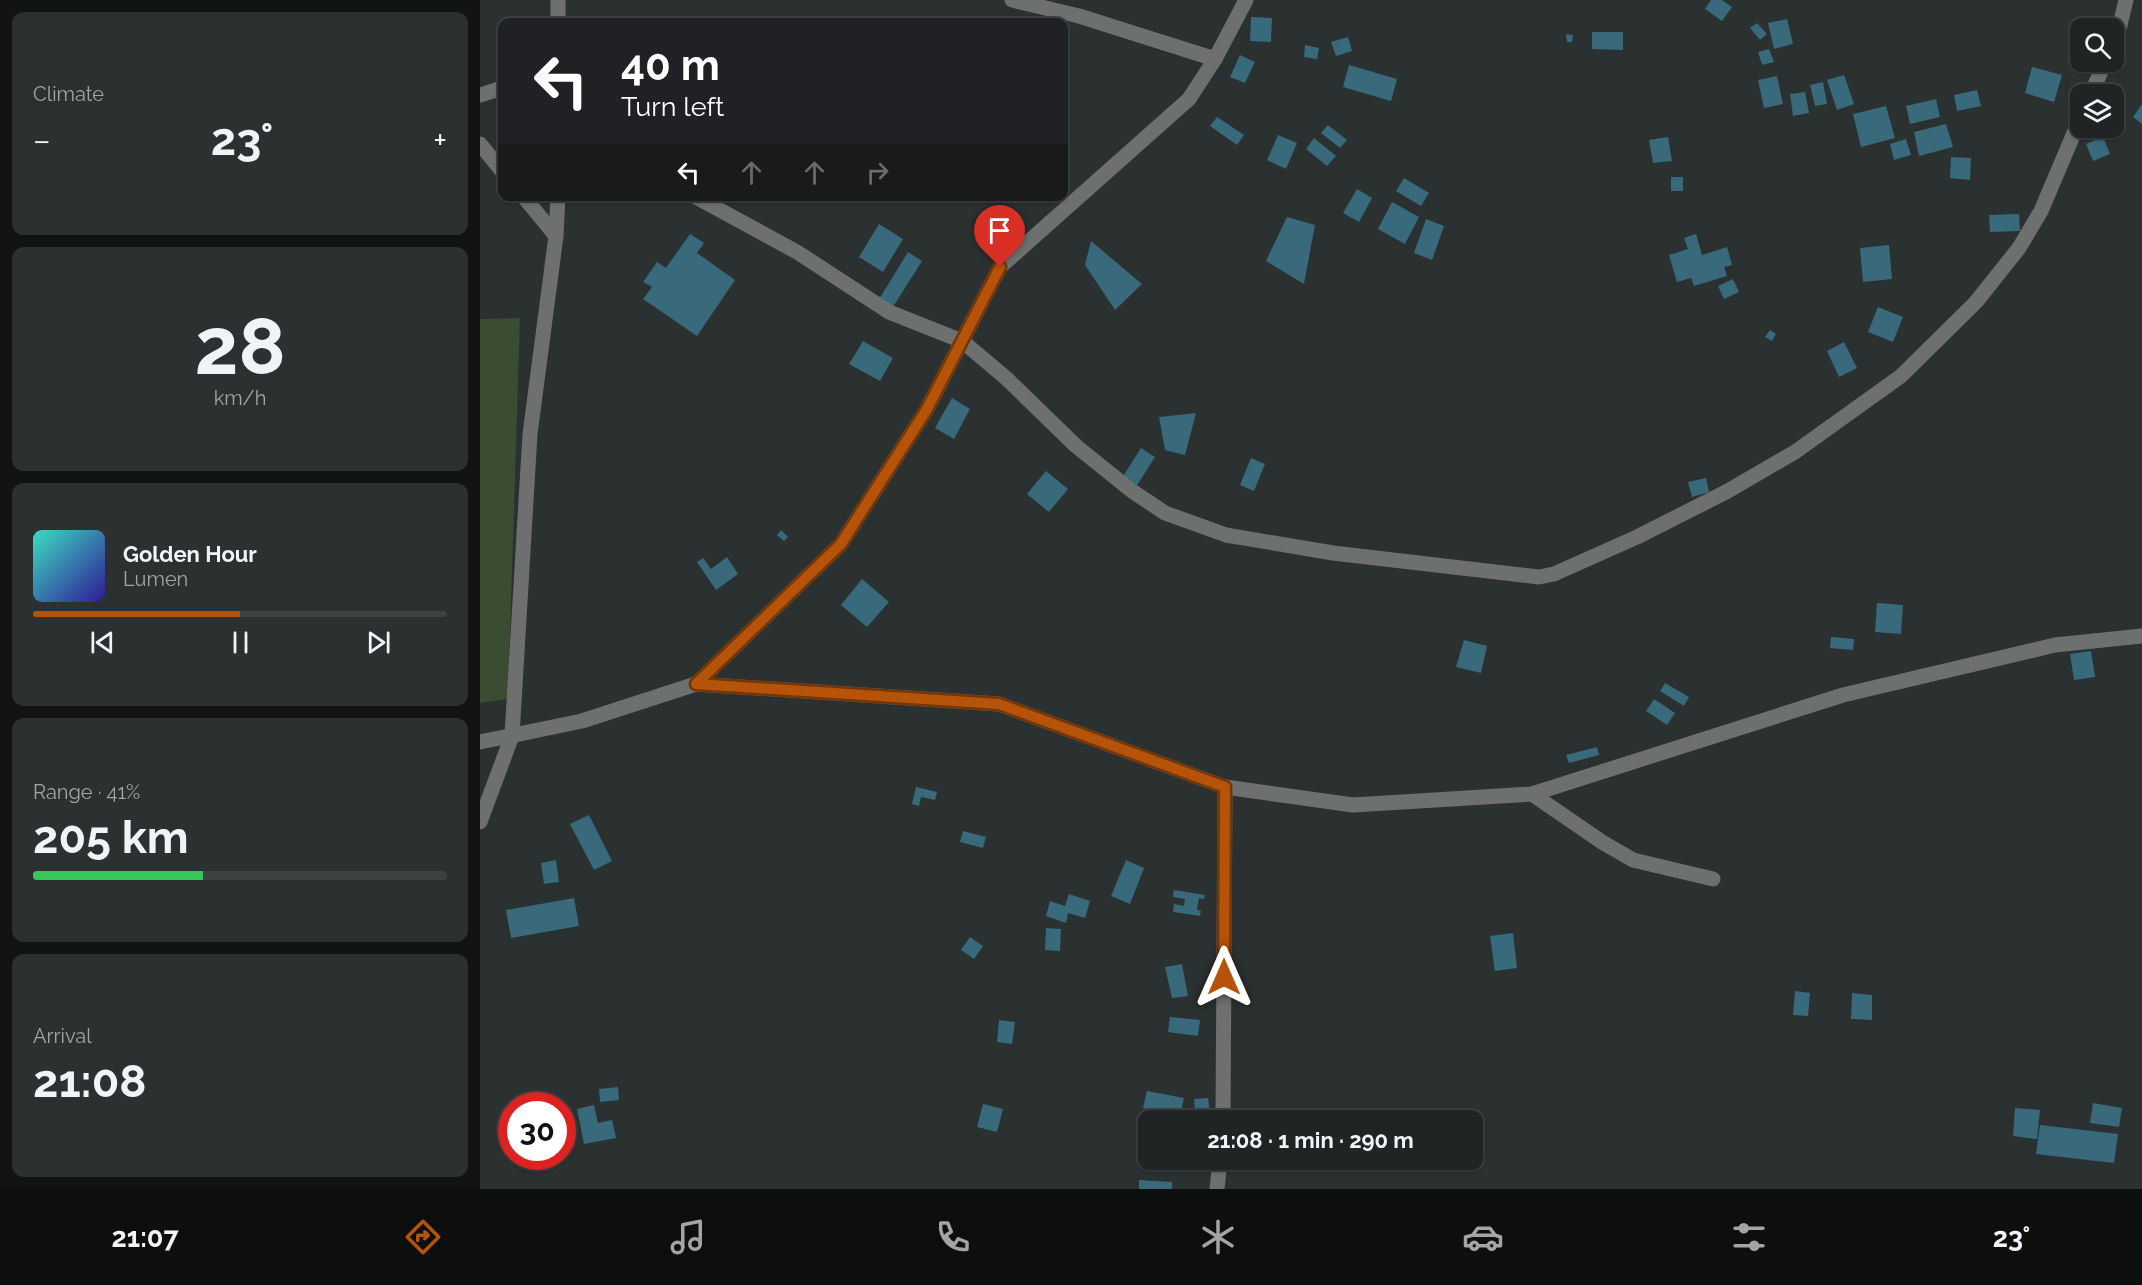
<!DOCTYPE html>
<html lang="en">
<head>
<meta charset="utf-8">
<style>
	body { margin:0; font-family:Raleway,sans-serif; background:#2d3031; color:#f1f3f6; height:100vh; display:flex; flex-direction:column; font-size:22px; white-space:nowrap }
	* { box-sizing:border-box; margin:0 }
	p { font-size:20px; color:#a2a4a6 }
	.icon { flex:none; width:33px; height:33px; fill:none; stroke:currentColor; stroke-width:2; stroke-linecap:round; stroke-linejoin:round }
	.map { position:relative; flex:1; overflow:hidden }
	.sheet { display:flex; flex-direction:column; gap:12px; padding:12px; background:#121414; width:480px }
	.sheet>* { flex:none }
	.guide { position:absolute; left:18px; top:18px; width:570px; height:183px; border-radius:12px; box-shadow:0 2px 4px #0004,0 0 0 2px #3d4141; background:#202124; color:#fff; overflow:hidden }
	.buttons { position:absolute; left:1590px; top:18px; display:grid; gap:12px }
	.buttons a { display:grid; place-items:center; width:54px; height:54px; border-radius:12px; background:#202424; box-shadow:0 2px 4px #0004,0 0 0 2px #3d4141; font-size:30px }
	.speed { position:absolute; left:18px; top:1092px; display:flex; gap:12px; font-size:30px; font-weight:700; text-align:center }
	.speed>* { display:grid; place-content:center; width:78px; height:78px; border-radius:50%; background:#202424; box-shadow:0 2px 4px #0004,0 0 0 2px #3d4141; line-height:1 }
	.speed .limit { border:9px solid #d22; background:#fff; color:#111 }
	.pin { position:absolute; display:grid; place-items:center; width:51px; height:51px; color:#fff; margin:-62px -26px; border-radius:50% 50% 50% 0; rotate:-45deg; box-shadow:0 0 6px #0007 }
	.pin .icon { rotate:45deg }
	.me { position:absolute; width:66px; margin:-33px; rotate:0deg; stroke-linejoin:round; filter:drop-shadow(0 0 4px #0008) }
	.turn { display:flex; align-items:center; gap:21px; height:126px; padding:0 24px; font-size:27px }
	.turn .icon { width:78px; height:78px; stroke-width:2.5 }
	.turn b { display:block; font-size:42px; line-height:51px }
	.lanes { display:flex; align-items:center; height:57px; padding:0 24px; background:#0003; justify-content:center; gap:30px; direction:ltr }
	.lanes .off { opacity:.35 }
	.big { font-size:45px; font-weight:700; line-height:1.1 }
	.sheet .widget { flex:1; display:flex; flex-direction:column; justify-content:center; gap:9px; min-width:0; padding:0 21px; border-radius:12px; background:#2d3031 }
	.sheet .dial { align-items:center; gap:0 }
	.dial b { font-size:78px; line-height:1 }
	.song { display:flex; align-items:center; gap:18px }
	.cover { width:72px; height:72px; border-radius:9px; background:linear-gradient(135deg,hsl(170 70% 55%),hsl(250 70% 35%)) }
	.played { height:6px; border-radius:3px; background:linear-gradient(90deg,#b45309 50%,#3d4141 50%) }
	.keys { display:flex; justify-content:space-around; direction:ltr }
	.heat { display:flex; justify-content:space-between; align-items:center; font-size:33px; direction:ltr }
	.charge { height:9px; border-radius:4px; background:linear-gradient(90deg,#34c759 41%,#3d4141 0) }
	.trip { position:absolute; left:658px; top:1110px; width:345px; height:60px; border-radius:12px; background:#202424; box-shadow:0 2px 4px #0004,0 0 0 2px #3d4141; font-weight:700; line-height:60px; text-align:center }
	.menu { display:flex; height:96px; justify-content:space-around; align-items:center; background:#0d0e0e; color:#a2a4a6 }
	.menu .icon { width:42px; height:42px }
	.menu .on { color:#b45309 }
	.menu b { font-size:27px; color:#f1f3f6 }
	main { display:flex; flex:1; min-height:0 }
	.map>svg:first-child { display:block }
	.green { fill:#3a4d32 }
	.building { fill:#386a7c }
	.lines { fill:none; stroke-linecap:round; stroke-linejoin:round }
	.minor { stroke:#6e706f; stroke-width:15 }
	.route-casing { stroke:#753606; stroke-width:15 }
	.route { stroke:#b45309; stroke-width:10 }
</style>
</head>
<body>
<main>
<section class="sheet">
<div class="widget"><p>Climate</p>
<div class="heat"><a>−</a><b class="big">23°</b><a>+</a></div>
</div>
<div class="widget dial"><b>28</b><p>km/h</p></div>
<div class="widget">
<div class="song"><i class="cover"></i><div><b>Golden Hour</b><p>Lumen</p></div></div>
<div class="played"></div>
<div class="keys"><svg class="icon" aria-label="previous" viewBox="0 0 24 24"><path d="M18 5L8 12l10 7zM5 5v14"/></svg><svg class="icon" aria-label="pause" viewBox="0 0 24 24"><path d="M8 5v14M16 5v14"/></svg><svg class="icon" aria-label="next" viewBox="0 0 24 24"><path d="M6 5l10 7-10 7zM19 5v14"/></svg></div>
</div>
<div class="widget"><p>Range · 41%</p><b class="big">205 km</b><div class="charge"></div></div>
<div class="widget"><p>Arrival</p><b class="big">21:08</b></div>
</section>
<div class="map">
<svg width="1662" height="1189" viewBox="0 0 1662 1189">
	<rect width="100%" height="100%" fill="#2b3030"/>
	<!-- green -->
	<path class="green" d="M40 318 28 699 0 703V319Z"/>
	<!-- building -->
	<g class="building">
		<path d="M1231 0H1242L1252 7 1242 21 1225 9Z"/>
		<path d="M771 17 792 18 791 42 770 41Z"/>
		<path d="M1307 19 1313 44 1294 49 1288 23Z"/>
		<path d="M1277 23 1287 34 1280 40 1270 28Z"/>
		<path d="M1112 32H1143V50L1112 49Z"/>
		<path d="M1086 34 1093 35 1092 42H1087Z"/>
		<path d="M868 37 872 51 856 56 851 42Z"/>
		<path d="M825 45 839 48 837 59 824 57Z"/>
		<path d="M1289 49 1294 62 1282 65 1278 52Z"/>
		<path d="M760 55 775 62 765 83 750 77Z"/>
		<path d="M869 65 917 79 911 101 863 87Z"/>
		<path d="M1552 67 1582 75 1574 102 1545 93Z"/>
		<path d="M1364 75 1374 104 1357 110 1347 80Z"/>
		<path d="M1297 76 1303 104 1284 108 1278 80Z"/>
		<path d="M1343 82 1347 104 1335 106 1330 85Z"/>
		<path d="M1497 90 1501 106 1477 111 1474 95Z"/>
		<path d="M1325 92 1329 113 1313 116 1310 94Z"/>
		<path d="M1456 99 1460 117 1430 124 1426 106Z"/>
		<path d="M1662 104V124L1653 117Z"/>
		<path d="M1406 106 1415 138 1381 147 1373 114Z"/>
		<path d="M737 117 764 135 757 145 730 126Z"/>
		<path d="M1466 124 1473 147 1439 156 1434 132Z"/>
		<path d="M848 125 867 140 860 148 841 133Z"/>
		<path d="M798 135 817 143 806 169 787 160Z"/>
		<path d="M1188 137 1192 161 1173 163 1169 140Z"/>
		<path d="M1623 137 1630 154 1613 161 1606 144Z"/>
		<path d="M834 138 856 156 847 166 826 149Z"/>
		<path d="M1426 139 1431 155 1414 160 1410 144Z"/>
		<path d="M1471 157 1491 158 1490 180 1470 178Z"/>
		<rect x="1191" y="177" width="12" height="14"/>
		<path d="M924 178 949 193 941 206 916 191Z"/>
		<path d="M877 189 892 198 879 222 863 213Z"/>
		<path d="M912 202 939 217 925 244 898 229Z"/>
		<path d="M1539 214 1540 231 1510 232 1509 215Z"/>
		<path d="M807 217 835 225 824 284 786 261Z"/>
		<path d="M946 219 964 226 952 260 934 253Z"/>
		<path d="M399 224 423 239 403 272 379 257Z"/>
		<path d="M210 234 224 243 217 253 255 280 217 336 163 299 172 287 163 282 177 262 186 268Z"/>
		<path d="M1216 234 1222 255 1247 247 1252 265 1244 267 1247 276 1214 286 1211 278 1197 282 1189 255 1208 249 1204 238Z"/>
		<path d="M611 241 662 284 635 310 605 265Z"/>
		<path d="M1409 245 1412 279 1383 282 1380 248Z"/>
		<path d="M428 252 442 261 411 310 398 301Z"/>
		<path d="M1253 279 1259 292 1244 299 1238 286Z"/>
		<path d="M1398 307 1423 317 1413 342 1388 332Z"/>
		<path d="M1290 330 1296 334 1292 341 1285 337Z"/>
		<path d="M383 341 413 358 400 381 369 364Z"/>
		<path d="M1364 342 1377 368 1359 377 1347 351Z"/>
		<path d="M472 398 490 409 474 439 455 428Z"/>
		<path d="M716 413 705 455 685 450 679 417Z"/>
		<path d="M661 448 675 457 656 487 642 478Z"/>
		<path d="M771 458 785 464 774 491 760 485Z"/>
		<path d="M566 471 588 489 569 512 547 494Z"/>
		<path d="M1226 478 1229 492 1212 497 1208 482Z"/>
		<path d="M301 530 308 537 304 541 297 535Z"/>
		<path d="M247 557 258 574 236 590 217 562 223 558 231 569Z"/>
		<path d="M382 579 409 602 387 627 361 605Z"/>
		<path d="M1397 603 1423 605 1421 634 1395 632Z"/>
		<path d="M1351 637 1374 639 1373 650 1350 648Z"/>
		<path d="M984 640 1007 646 1001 673 976 667Z"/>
		<path d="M1611 651 1615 677 1594 680 1590 654Z"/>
		<path d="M1185 683 1209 697 1204 706 1180 691Z"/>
		<path d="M1174 699 1195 713 1187 725 1166 711Z"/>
		<path d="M1117 747 1119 755 1089 763 1086 755Z"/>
		<path d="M436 787 457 792 455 800 441 797 439 806 432 804Z"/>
		<path d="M109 815 132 861 114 870 90 824Z"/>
		<path d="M483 831 506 837 503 848 480 842Z"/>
		<path d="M76 860 79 882 64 884 61 863Z"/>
		<path d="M646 860 664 868 650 904 631 896Z"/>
		<path d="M694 890 725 895 724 899 719 898 717 910 721 911 720 916 693 912 694 904 704 906 705 899 693 897Z"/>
		<path d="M589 894 610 901 605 918 588 913 586 923 566 916 570 901 585 906Z"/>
		<path d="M94 898 99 926 31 938 26 910Z"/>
		<path d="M566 928 581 929 580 951 565 950Z"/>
		<path d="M1033 933 1037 968 1015 971 1010 936Z"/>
		<path d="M490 937 503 946 494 959 481 950Z"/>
		<path d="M702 964 708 996 692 998 685 967Z"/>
		<path d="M1315 991 1330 993 1328 1016 1313 1015Z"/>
		<path d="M1372 993 1392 995V1020L1371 1019Z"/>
		<path d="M690 1017 720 1020 718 1036 688 1032Z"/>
		<path d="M519 1020 535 1022 532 1044 517 1042Z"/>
		<path d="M138 1087 139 1100 120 1102 119 1089Z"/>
		<path d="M667 1091 704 1098 700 1116 663 1108Z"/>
		<path d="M728 1098 731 1120H716L714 1099Z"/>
		<path d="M1613 1103 1642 1108 1639 1127 1610 1123Z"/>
		<path d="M503 1104 523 1109 517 1132 497 1127Z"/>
		<path d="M114 1105 118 1123 132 1120 136 1138 104 1144 97 1109Z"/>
		<path d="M1535 1108 1560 1110 1557 1139 1533 1136Z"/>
		<path d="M1560 1125 1638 1134 1634 1163 1556 1154Z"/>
		<path d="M659 1180 692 1182V1189H659Z"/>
	</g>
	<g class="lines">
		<!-- minor -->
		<g class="minor">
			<path d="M78 0V22"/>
			<path d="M532 0 599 16 735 59"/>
			<path d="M1634 40 1640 25 1646 0"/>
			<path d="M1611 94 1625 62"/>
			<path d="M0 95 22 88"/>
			<path d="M0 144 22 171"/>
			<path d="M43 196 76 236"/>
			<path d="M214 196 317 252 409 312 482 341 526 378 596 446 652 491 685 513 746 535 853 553 1059 577 1074 574 1157 537 1246 492 1315 452 1421 376 1496 302 1539 248 1561 211 1600 119"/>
			<path d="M216 684 519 704 745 787 873 805 1052 794 1363 695 1575 645 1662 636"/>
			<path d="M0 742 102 721 216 684 361 544 447 409 520 267 709 99 735 59 766 0"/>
			<path d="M1052 794 1122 842 1153 860 1233 879"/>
			<path d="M0 822 32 736 50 434 76 236 78 196"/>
			<path d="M743 1120 745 787"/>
			<path d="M737 1189 740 1160"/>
		</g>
	</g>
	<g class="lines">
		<defs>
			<path id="route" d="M520 267 447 409 361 544 216 684 519 704 745 787 744 977"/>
		</defs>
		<!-- route casing -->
		<use href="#route" class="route-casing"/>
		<!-- route -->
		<use href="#route" class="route"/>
	</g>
</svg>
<div class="buttons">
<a><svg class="icon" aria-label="search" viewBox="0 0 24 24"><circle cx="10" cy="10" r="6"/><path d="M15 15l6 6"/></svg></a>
<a><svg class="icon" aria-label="layers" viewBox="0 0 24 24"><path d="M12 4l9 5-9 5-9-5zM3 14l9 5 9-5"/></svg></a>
</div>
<div class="speed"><div class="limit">30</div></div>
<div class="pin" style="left:520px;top:267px;background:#d93025"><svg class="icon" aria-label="arrive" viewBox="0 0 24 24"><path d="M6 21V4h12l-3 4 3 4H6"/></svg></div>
<svg class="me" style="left:744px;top:977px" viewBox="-20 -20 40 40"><path d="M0-17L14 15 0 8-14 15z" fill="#b45309" stroke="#fff" stroke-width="4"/></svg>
<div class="trip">21:08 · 1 min · 290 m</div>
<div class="guide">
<div class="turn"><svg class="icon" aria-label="left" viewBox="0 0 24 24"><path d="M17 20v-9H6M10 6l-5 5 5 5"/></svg><div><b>40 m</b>Turn left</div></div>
<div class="lanes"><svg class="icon" aria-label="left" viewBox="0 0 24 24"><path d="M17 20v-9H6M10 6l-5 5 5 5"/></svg><svg class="icon off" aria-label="ahead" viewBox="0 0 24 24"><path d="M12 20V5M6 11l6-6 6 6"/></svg><svg class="icon off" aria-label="ahead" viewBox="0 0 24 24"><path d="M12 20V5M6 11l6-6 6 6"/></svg><svg class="icon off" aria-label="right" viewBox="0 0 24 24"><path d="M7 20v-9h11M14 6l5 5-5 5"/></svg></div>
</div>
</div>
</main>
<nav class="menu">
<b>21:07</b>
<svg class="icon on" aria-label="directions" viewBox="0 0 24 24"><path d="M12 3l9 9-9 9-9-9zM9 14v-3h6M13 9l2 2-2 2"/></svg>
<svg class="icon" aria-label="music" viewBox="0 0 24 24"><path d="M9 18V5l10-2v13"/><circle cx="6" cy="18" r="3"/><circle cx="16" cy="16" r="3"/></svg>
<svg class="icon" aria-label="phone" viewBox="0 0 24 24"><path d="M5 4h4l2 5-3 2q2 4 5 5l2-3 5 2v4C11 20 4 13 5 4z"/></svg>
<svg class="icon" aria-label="climate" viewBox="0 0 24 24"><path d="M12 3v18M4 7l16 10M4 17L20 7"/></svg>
<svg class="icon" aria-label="car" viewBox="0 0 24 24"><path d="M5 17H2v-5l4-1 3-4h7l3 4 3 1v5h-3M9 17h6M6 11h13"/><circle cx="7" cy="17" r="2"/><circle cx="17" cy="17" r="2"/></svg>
<svg class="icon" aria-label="filters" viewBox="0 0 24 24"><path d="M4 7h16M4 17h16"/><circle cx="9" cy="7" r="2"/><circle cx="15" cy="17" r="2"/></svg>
<b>23°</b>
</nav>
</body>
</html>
